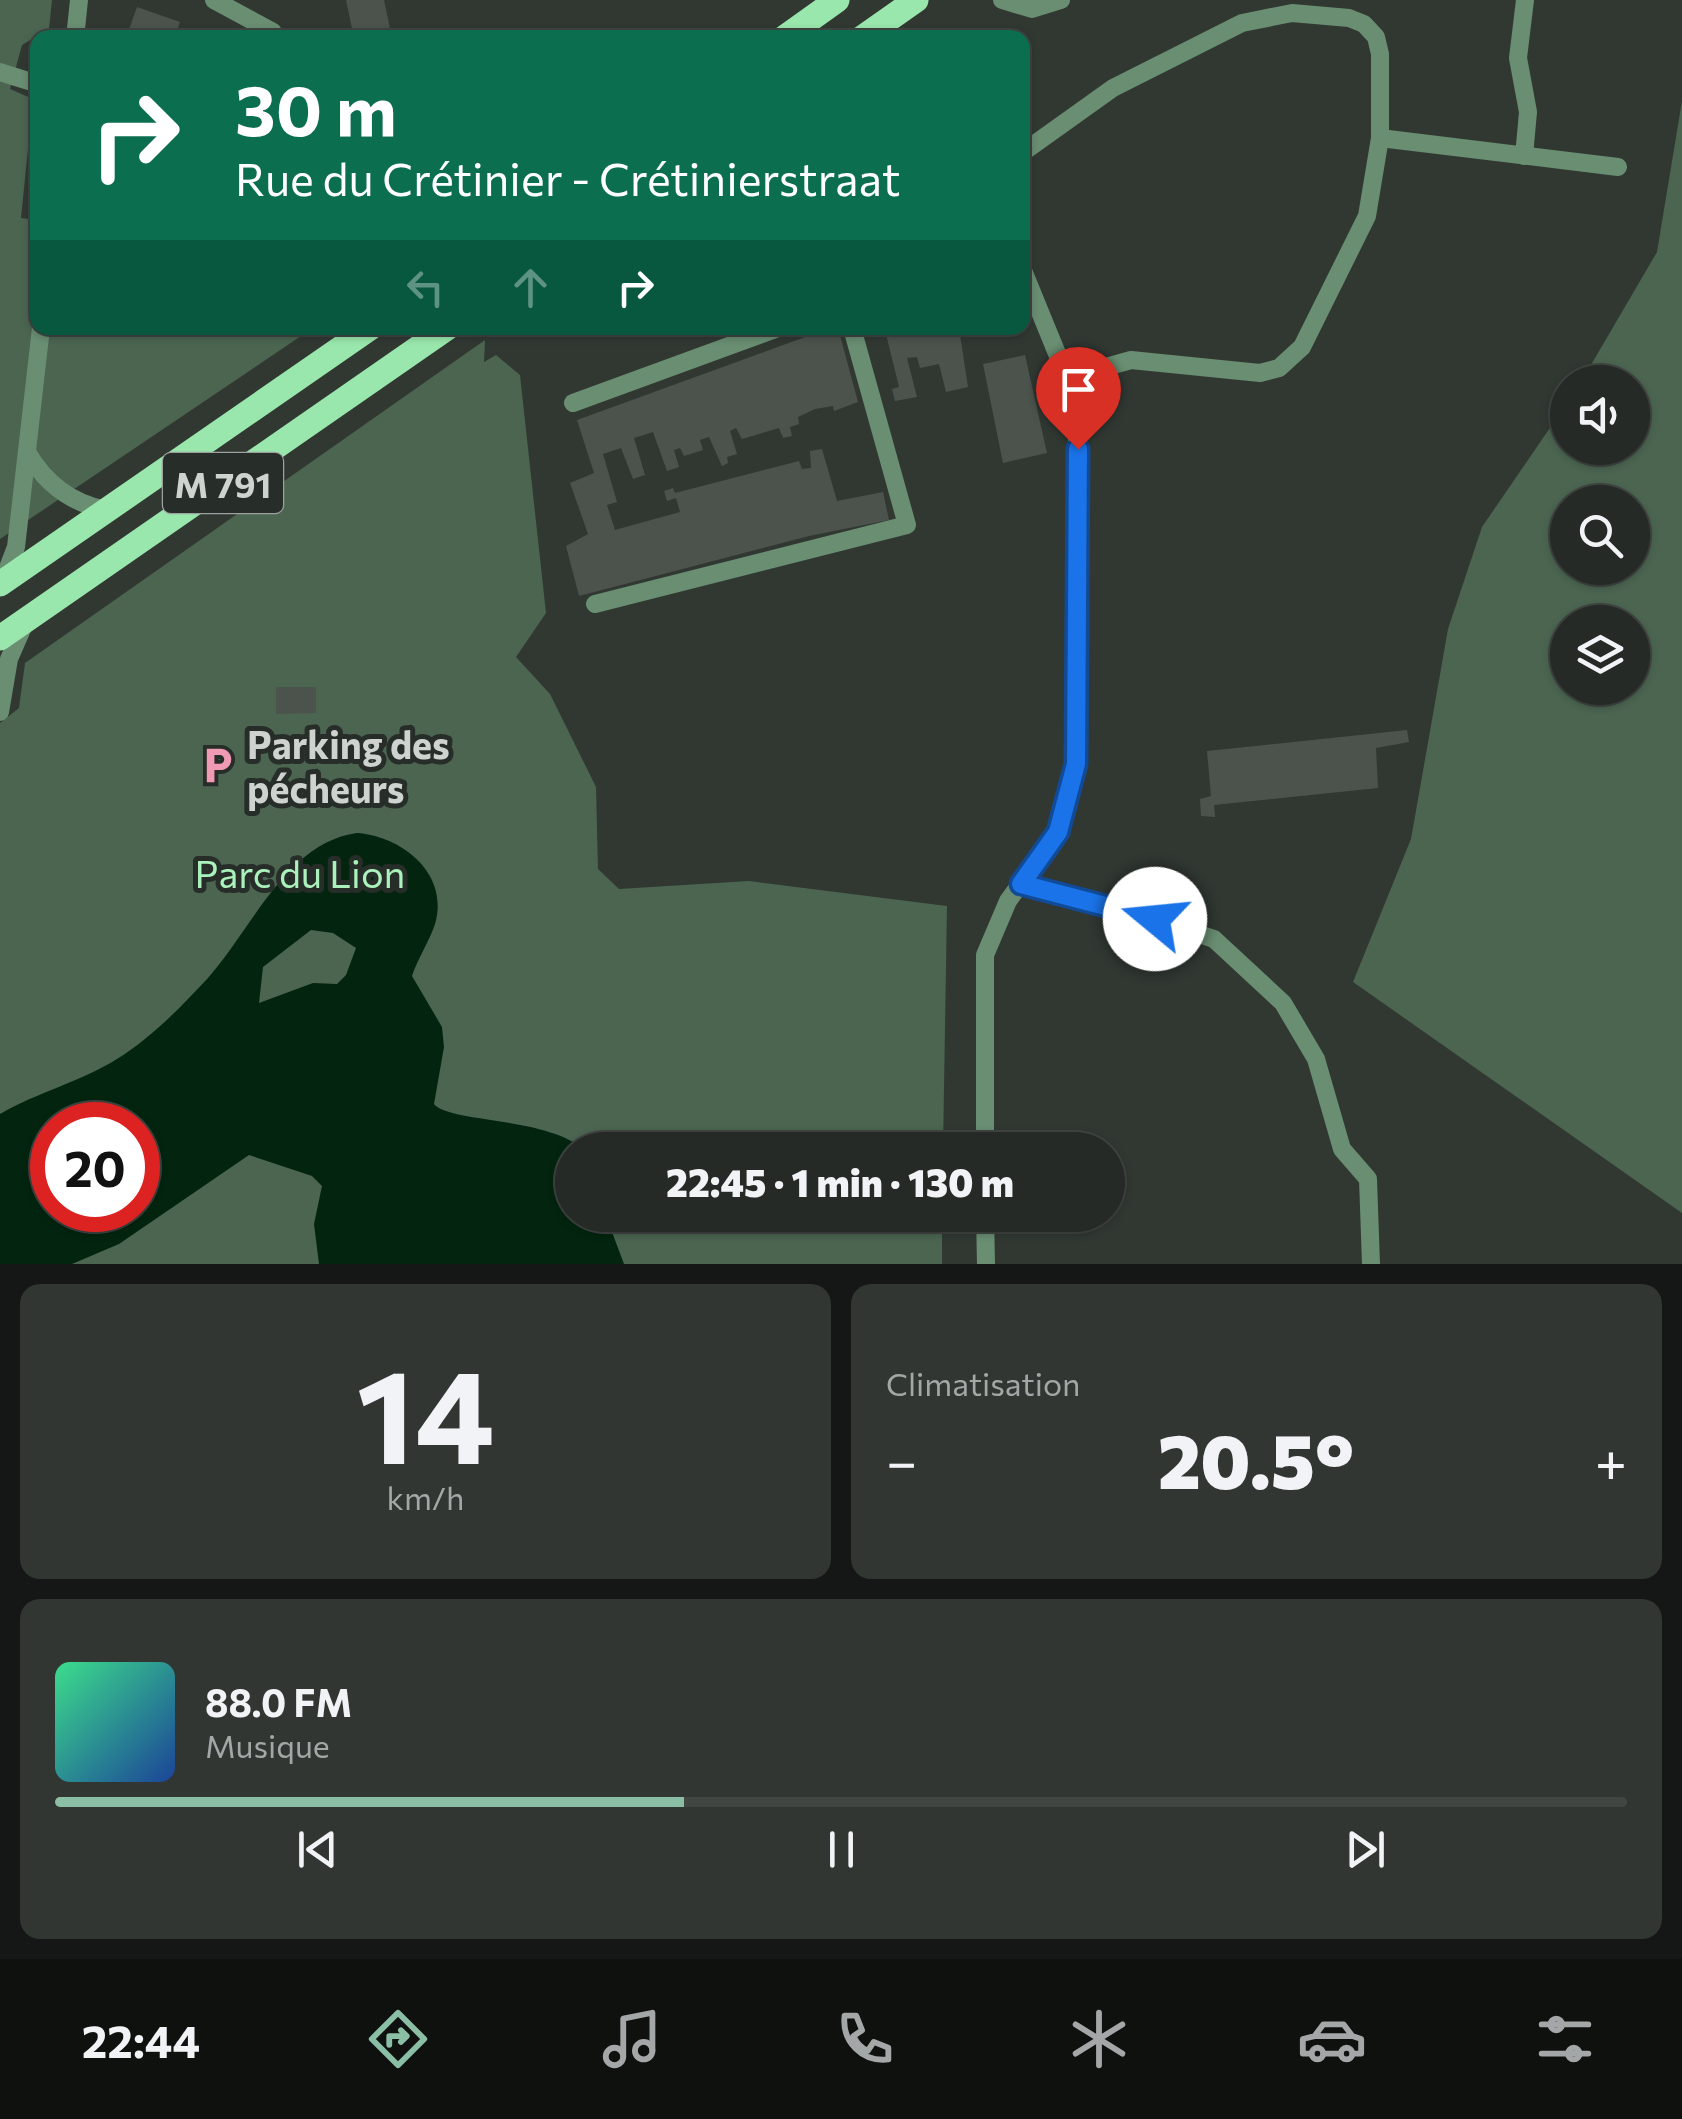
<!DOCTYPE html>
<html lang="fr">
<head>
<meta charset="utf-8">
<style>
	body { margin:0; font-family:Commissioner,sans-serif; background:#313632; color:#f1f3f6; height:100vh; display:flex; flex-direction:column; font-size:38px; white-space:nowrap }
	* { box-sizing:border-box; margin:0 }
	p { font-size:32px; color:#a3a7a7 }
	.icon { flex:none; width:55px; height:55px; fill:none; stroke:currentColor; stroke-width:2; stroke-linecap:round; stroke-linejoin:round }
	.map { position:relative; height:1264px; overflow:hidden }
	.panel { display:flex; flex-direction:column; gap:20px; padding:20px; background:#141715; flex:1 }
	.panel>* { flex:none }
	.top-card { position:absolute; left:30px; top:30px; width:1000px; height:305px; border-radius:20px; box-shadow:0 2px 8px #0004,0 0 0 2px #424643; background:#0b6e4f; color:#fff; overflow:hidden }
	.fabs { position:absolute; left:1550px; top:365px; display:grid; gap:20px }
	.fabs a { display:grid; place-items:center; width:100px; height:100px; border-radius:50%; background:#252a26; box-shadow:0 2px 8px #0004,0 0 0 2px #424643; font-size:50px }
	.speed { position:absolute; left:30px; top:1102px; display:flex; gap:20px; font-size:50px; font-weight:700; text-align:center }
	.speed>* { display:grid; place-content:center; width:130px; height:130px; border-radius:50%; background:#252a26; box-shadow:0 2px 8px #0004,0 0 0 2px #424643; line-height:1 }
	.speed .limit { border:15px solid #d22; background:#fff; color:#111 }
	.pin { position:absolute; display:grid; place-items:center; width:85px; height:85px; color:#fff; margin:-102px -42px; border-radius:50% 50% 50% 0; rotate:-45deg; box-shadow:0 0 10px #0007 }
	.pin .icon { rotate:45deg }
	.me { position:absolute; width:110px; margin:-55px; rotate:287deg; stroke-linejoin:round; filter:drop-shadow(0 0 8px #0008) }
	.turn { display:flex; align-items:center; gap:35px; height:210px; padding:0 40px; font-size:45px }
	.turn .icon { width:130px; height:130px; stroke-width:2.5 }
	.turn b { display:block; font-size:70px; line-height:85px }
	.lanes { display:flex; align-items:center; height:95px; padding:0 40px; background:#0003; justify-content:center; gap:50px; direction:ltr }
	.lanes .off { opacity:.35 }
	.big { font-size:75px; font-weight:800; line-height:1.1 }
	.panel .card { flex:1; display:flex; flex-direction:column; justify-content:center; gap:15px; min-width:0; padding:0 35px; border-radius:20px; background:#313632 }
	.panel .dial { align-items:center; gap:0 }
	.dial b { font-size:130px; line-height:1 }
	.song { display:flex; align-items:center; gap:30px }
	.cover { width:120px; height:120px; border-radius:15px; background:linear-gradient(135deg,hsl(150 70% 55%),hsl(220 70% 35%)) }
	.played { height:10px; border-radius:5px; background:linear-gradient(90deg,#8abfa5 40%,#424643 40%) }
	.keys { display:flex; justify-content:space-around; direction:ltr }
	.heat { display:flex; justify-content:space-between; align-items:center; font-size:55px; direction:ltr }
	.panel .tiles { flex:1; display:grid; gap:20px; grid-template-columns:1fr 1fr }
	.card:last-child { grid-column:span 2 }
	.trip { position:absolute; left:555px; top:1132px; width:570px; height:100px; border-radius:50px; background:#252a26; box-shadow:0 2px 8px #0004,0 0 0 2px #424643; font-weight:800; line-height:100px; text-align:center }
	.tabs { display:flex; height:160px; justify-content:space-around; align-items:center; background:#0f110f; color:#a3a7a7 }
	.tabs .icon { width:70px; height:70px }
	.tabs .current { color:#8abfa5 }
	.tabs b { font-size:45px; color:#f1f3f6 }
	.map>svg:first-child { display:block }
	.green { fill:#4b6551; fill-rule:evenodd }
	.water { fill:#03250f; fill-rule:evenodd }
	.building { fill:#4c534d }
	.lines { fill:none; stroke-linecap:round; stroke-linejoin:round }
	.minor { stroke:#698e72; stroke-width:18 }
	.major { stroke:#99e7ac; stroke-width:25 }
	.route-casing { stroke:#114b97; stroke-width:25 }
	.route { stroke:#1a73e8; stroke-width:18 }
	.labels { text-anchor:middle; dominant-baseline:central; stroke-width:10; stroke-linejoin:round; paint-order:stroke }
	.shield { fill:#272d28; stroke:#9da19e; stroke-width:2.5 }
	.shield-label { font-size:35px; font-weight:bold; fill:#cfd3d0 }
	.poi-label { font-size:38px; font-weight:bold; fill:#cfd3d0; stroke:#272d28; text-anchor:start }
	.park-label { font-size:38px; fill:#abf1bb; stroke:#272d28 }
</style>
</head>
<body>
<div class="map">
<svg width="1682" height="1264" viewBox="0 0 1682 1264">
	<rect width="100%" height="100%" fill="#313832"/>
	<!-- green -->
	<g class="green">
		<path d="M0 0H52L49 29 22 45 10 89 33 99 21 218 37 220 38 328H313L0 539Z"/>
		<path d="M1682 101V1213L1353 982 1411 839 1448 629 1482 527 1567 403 1568 448H1632V382H1581L1657 252ZM1568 502H1632V568H1568ZM1568 622H1632V688H1568Z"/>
		<path d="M485 340 484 362 496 355 520 375 546 613 516 657 550 694 596 787 598 869 619 889 749 881 947 906 943 1150H572V1215H942V1264H0V723L19 708 25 663ZM52 1125H138V1210H52Z"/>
	</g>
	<!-- water -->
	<path class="water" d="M357 833C401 836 450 873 435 924 429 942 418 958 412 976L442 1027 444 1047 434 1104C449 1123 545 1116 585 1150H572V1215H613L612 1232 624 1264H319L314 1224 322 1186 312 1176 249 1155 119 1244 72 1264H0V1114C38 1092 80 1082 117 1059 151 1038 181 1007 208 978 251 930 287 842 357 833ZM311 930 333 933 356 948 346 975 337 984 313 983 259 1003 263 967ZM52 1125H138V1210H52Z"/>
	<!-- building -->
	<g class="building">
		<path d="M346 0H384L392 38H354Z"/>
		<path d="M137 7 180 22 175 38H126Z"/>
		<path d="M830 328H838L858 402 834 411 833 406 815 409 798 417 799 424 790 427 792 436 783 438 779 428 742 439 736 428 730 431 737 454 727 457 728 463 722 466 709 437 700 440 703 450 684 456 680 448 674 450 679 467 667 471 653 432 634 438 645 475 633 479 621 448 603 454 617 502 607 505 615 530 622 528 680 512 676 498 667 501 664 491 673 488 675 493 799 461 802 469 811 468 810 451 822 449 837 501 883 492 889 520 809 536 579 596 566 546 588 534 570 483 594 473 577 420Z"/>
		<path d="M870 328H959L968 387 946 392 939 364 920 368 917 357 907 358 917 397 895 401 892 389 899 387 886 334 872 337Z"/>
		<path d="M1025 355 1047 453 1003 463 983 364Z"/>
		<path d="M276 687H316V713L276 714Z"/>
		<path d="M1407 730 1409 742 1376 748 1378 788 1214 805 1215 817 1201 816 1200 799 1211 796 1207 751Z"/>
	</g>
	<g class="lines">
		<!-- minor -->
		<g class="minor">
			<path d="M214 0 273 32"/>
			<path d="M1002 0 1032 9 1061 0"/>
			<path d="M75 38 79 0"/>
			<path d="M0 72 38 84"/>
			<path d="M1380 138 1618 167"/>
			<path d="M1022 153 1113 88 1242 23 1292 13 1349 18 1364 24 1376 37 1380 54V138L1367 216 1302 347 1279 368 1260 373 1131 360 1067 378"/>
			<path d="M1524 156 1528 112 1518 58 1525 0"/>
			<path d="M573 403 778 328"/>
			<path d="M27 452C45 483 70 503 106 510"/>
			<path d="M4 578 16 547 41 328"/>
			<path d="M595 604 907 525 852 328"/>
			<path d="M0 712 9 659 23 627"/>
			<path d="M1021 884 1125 909 1214 939 1283 1003 1316 1059 1342 1149 1368 1179 1371 1264"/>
			<path d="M985 1150V955L1008 901 1058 832 1072 790 1077 752V420L1067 378 1022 268"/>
			<path d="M985 1215 986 1264"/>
		</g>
		<!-- major -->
		<g class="major">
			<path d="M784 38 837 0"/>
			<path d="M862 38 916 0"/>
			<path d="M0 584 370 328"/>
			<path d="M0 638 447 328"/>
		</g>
	</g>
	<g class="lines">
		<defs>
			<path id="route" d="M1078 449 1076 764 1058 832 1021 884 1155 919"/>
		</defs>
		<!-- route casing -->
		<use href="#route" class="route-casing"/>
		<!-- route -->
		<use href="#route" class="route"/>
	</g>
	<!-- icons -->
	<defs>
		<symbol id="parking-bare" viewBox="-9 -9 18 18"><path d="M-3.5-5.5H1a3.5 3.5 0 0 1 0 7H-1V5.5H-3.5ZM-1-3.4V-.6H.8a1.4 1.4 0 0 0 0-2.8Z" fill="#f19ab3" stroke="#272d28" stroke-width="2.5" paint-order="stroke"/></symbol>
	</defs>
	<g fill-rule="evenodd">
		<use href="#parking-bare" x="190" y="738" width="55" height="55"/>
	</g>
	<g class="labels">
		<!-- shield labels -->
		<rect class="shield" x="163" y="453" width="120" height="60" rx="8"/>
		<g class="shield-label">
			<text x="223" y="483">M 791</text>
		</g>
		<!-- poi labels -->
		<g class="poi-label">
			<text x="247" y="743">Parking des<tspan x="247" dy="44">pécheurs</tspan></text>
		</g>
		<!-- park labels -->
		<g class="park-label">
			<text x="300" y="872">Parc du Lion</text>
		</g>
	</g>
</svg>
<div class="fabs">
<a><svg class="icon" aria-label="sound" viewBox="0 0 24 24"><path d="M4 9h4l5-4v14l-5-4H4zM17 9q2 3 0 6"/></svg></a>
<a><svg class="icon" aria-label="search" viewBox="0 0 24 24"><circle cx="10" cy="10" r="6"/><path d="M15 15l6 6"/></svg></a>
<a><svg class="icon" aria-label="layers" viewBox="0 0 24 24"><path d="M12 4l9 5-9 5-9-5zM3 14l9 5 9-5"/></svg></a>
</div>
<div class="speed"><div class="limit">20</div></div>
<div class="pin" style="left:1078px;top:449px;background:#d93025"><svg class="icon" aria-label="arrive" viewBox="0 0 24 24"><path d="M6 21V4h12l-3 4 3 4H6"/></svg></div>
<svg class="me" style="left:1155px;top:919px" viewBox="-20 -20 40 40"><circle r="19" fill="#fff"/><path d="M0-13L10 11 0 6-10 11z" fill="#1a73e8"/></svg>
<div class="trip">22:45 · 1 min · 130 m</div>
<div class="top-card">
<div class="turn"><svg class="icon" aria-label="right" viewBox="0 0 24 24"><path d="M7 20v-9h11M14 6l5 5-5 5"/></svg><div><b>30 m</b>Rue du Crétinier - Crétinierstraat</div></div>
<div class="lanes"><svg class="icon off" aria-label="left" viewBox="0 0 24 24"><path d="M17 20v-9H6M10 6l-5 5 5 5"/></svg><svg class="icon off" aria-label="ahead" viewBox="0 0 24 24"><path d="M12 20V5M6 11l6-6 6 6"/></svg><svg class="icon" aria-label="right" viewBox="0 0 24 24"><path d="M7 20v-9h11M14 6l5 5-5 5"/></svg></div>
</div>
</div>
<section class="panel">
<div class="tiles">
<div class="card dial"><b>14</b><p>km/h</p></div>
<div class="card"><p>Climatisation</p>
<div class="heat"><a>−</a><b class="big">20.5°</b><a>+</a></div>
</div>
<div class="card">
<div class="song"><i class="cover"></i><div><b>88.0 FM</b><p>Musique</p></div></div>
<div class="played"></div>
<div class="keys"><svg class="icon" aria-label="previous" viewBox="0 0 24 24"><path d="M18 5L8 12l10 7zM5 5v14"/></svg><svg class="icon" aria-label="pause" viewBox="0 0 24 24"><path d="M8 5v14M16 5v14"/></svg><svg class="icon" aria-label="next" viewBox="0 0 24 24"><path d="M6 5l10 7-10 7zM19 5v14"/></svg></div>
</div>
</div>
</section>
<nav class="tabs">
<b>22:44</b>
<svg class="icon current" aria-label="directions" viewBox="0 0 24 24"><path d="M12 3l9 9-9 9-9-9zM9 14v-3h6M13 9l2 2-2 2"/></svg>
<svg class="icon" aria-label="music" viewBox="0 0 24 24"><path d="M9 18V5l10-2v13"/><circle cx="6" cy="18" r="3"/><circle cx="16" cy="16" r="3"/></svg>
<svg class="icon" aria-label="phone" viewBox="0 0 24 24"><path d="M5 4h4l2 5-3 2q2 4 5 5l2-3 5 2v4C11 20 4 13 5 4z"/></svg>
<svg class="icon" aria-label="climate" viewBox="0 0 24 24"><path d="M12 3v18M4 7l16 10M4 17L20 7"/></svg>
<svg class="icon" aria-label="car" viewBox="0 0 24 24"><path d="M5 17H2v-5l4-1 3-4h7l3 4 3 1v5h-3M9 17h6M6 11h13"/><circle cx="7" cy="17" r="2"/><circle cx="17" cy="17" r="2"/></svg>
<svg class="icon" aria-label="filters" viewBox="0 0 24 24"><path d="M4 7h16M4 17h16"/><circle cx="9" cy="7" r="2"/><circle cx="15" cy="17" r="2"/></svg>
</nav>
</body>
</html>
